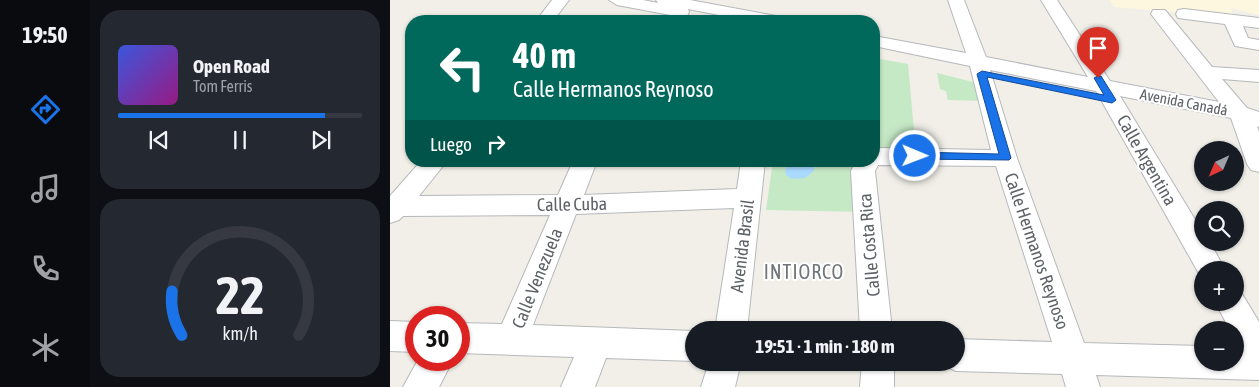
<!DOCTYPE html>
<html lang="es">
<head>
<meta charset="utf-8">
<style>
	body { margin:0; font-family:"Asap Condensed",sans-serif; background:#242831; color:#f1f3f6; height:100vh; display:flex; flex-direction:column; font-size:19px; white-space:nowrap }
	* { box-sizing:border-box; margin:0 }
	p { font-size:16px; color:#9ea1a6 }
	.icon { flex:none; width:28px; height:28px; fill:none; stroke:currentColor; stroke-width:2; stroke-linecap:round; stroke-linejoin:round }
	.map { position:relative; flex:1; overflow:hidden }
	.sheet { display:flex; flex-direction:column; gap:10px; padding:10px; background:#0d0f14; width:300px }
	.sheet>* { flex:none }
	.top-card { position:absolute; left:15px; top:15px; width:475px; height:152px; border-radius:20px; box-shadow:0 1px 4px #0004; background:#00695c; color:#fff; overflow:hidden }
	.needle { width:32px; rotate:224deg }
	.buttons { position:absolute; left:804px; top:141px; display:grid; gap:10px }
	.buttons a { display:grid; place-items:center; width:50px; height:50px; border-radius:50%; background:#171b24; box-shadow:0 1px 4px #0004; font-size:25px }
	.speed { position:absolute; left:15px; top:306px; display:flex; gap:10px; font-size:25px; font-weight:700; text-align:center }
	.speed>* { display:grid; place-content:center; width:65px; height:65px; border-radius:50%; background:#171b24; box-shadow:0 1px 4px #0004; line-height:1 }
	.speed .limit { border:8px solid #d22; background:#fff; color:#111 }
	.pin { position:absolute; display:grid; place-items:center; width:42px; height:42px; color:#fff; margin:-51px -21px; border-radius:50% 50% 50% 0; rotate:-45deg; box-shadow:0 0 5px #0007 }
	.pin .icon { rotate:45deg }
	.me { position:absolute; width:55px; margin:-28px; rotate:91deg; stroke-linejoin:round; filter:drop-shadow(0 0 4px #0008) }
	.turn { display:flex; align-items:center; gap:18px; height:105px; padding:0 25px; font-size:22px }
	.turn .icon { width:65px; height:65px; stroke-width:2.5 }
	.turn b { display:block; font-size:35px; line-height:42px }
	.then { display:flex; align-items:center; height:48px; padding:0 25px; background:#0003; gap:10px; font-size:19px }
	.sheet .widget { flex:1; display:flex; flex-direction:column; justify-content:center; gap:8px; min-width:0; padding:0 18px; border-radius:20px; background:#242831 }
	.sheet .dial { align-items:center; gap:0 }
	.dial svg { height:130px; overflow:visible; fill:none; stroke:#363941; stroke-width:7; stroke-linecap:round; text-anchor:middle }
	.dial text { fill:#f1f3f6; stroke:none }
	.song { display:flex; align-items:center; gap:15px }
	.cover { width:60px; height:60px; border-radius:8px; background:linear-gradient(135deg,hsl(230 70% 55%),hsl(310 70% 35%)) }
	.played { height:5px; border-radius:2px; background:linear-gradient(90deg,#1a73e8 85%,#363941 85%) }
	.keys { display:flex; justify-content:space-around; direction:ltr }
	.trip { position:absolute; left:295px; top:321px; width:280px; height:50px; border-radius:25px; background:#171b24; box-shadow:0 1px 4px #0004; font-weight:700; line-height:50px; text-align:center }
	main { display:flex; flex:1; min-height:0 }
	.dock { display:flex; flex-direction:column; width:90px; justify-content:space-around; align-items:center; background:#090b0e; color:#9ea1a6 }
	.dock .icon { width:35px; height:35px }
	.dock .current { color:#1a73e8 }
	.dock b { font-size:22px; color:#f1f3f6 }
	.map>svg:first-child { display:block }
	.commercial { fill:#fef7e0 }
	.green { fill:#c5e8c5 }
	.water { fill:#aadaff }
	.lines { fill:none; stroke-linecap:round; stroke-linejoin:round }
	.minor-casing { stroke:#b5b8bc; stroke-width:2 }
	.minor { fill:#fff; fill-rule:evenodd }
	.route { fill:#1a73e8; stroke:#114b97 }
	.labels { text-anchor:middle; dominant-baseline:central; stroke-width:4; stroke-linejoin:round; paint-order:stroke }
	.far-street-label { font-size:15px; fill:#5f6368; stroke:#fff }
	.street-label { font-size:18px; fill:#5f6368; stroke:#fff }
	.quarter-label { font-size:20px; letter-spacing:1px; fill:#70757a; stroke:#fff }
</style>
</head>
<body>
<main>
<nav class="dock">
<b>19:50</b>
<svg class="icon current" aria-label="directions" viewBox="0 0 24 24"><path d="M12 3l9 9-9 9-9-9zM9 14v-3h6M13 9l2 2-2 2"/></svg>
<svg class="icon" aria-label="music" viewBox="0 0 24 24"><path d="M9 18V5l10-2v13"/><circle cx="6" cy="18" r="3"/><circle cx="16" cy="16" r="3"/></svg>
<svg class="icon" aria-label="phone" viewBox="0 0 24 24"><path d="M5 4h4l2 5-3 2q2 4 5 5l2-3 5 2v4C11 20 4 13 5 4z"/></svg>
<svg class="icon" aria-label="climate" viewBox="0 0 24 24"><path d="M12 3v18M4 7l16 10M4 17L20 7"/></svg>
</nav>
<section class="sheet">
<div class="widget">
<div class="song"><i class="cover"></i><div><b>Open Road</b><p>Tom Ferris</p></div></div>
<div class="played"></div>
<div class="keys"><svg class="icon" aria-label="previous" viewBox="0 0 24 24"><path d="M18 5L8 12l10 7zM5 5v14"/></svg><svg class="icon" aria-label="pause" viewBox="0 0 24 24"><path d="M8 5v14M16 5v14"/></svg><svg class="icon" aria-label="next" viewBox="0 0 24 24"><path d="M6 5l10 7-10 7zM19 5v14"/></svg></div>
</div>
<div class="widget dial"><svg viewBox="0 0 100 80">
<path d="M14 69A42 42 0 1 1 86 69"/>
<path d="M14 69A42 42 0 0 1 8 42" stroke="#1a73e8"/>
<text x="50" y="56" font-size="32" font-weight="700">22</text>
<text x="50" y="72" font-size="11">km/h</text>
</svg></div>
</section>
<div class="map">
<svg width="869" height="387" viewBox="0 0 869 387">
	<rect width="100%" height="100%" fill="#f1efe8"/>
	<!-- commercial -->
	<path class="commercial" d="M720 0H869V15L841 8 843 17 724 7Z"/>
	<!-- green -->
	<g class="green">
		<path d="M484 58 518 64 526 153 484 150Z"/>
		<path d="M547 73 587 83 592 101 558 100 556 91 550 89Z"/>
		<path d="M383 161H475L476 212 376 210Z"/>
	</g>
	<!-- water -->
	<path class="water" d="M401 161H422L424 164V171L415 178 402 179 396 175 395 170Z"/>
	<g class="lines">
		<defs>
			<g id="minor">
				<path d="M162 0H179L163 21H146Z"/>
				<path d="M219 0H253L268 3 266 0H300L386 16 392 17 395 21H360L298 9 299 12 297 16 291 17 227 5Z"/>
				<path d="M558 0H574L596 57 698 77 651 0H667L720 81 829 102 761 14 763 10H775L822 67 869 70V82L832 79 857 108 869 112V127L867 126 869 132V172L861 170 857 164 841 118 730 96 812 231V242H820L835 270H812V279L706 91 600 70 627 158 694 343 812 346V362H845V347H849L845 340V330H840L825 302H845V290L851 292 869 322V380L706 375 710 387H676L672 374 566 371 555 366 553 362H566V339L662 342 606 166 488 165 485 171 502 330H470L461 171 466 161H484V149L489 148 601 150 580 66 484 46V36L576 53Z"/>
				<path d="M794 9 869 18V28L853 26 858 38 869 40V50L845 46 835 24 788 18 786 14 788 10Z"/>
				<path d="M31 161H57L29 196 168 195 183 161H207L194 195 347 189 351 161H375L357 330H325L344 208 186 214 143 325 304 331V361L216 358 205 387H171L184 357 69 353V323L112 324 160 215 13 216 9 220 0 223V196Z"/>
				<path d="M0 321 26 322V352L0 351Z"/>
				<path d="M28 360H63L49 387H13Z"/>
				<path d="M319 362H351L345 387H311Z"/>
				<path d="M472 362H504V387H470Z"/>
			</g>
		</defs>
		<!-- minor casing -->
		<use href="#minor" class="minor-casing"/>
		<!-- minor -->
		<use href="#minor" class="minor"/>
	</g>
	<!-- route -->
	<path class="route" d="M592 71 714 95 704 78 708 76H711L726 100 722 103 597 77 621 158 619 160 521 159V153L525 152 609 154 587 74Z"/>
	<g class="labels">
		<!-- far-street labels -->
		<g class="far-street-label">
			<text transform="translate(794 102) rotate(11)">Avenida Canadá</text>
		</g>
		<!-- street labels -->
		<g class="street-label">
			<text transform="translate(757 160) rotate(60)">Calle Argentina</text>
			<text transform="translate(182 204) rotate(-1)">Calle Cuba</text>
			<text transform="translate(479 245) rotate(-95)">Calle Costa Rica</text>
			<text transform="translate(352 246) rotate(-83)">Avenida Brasil</text>
			<text transform="translate(647 251) rotate(71)">Calle Hermanos Reynoso</text>
			<text transform="translate(147 278) rotate(-68)">Calle Venezuela</text>
		</g>
		<!-- quarter labels -->
		<g class="quarter-label">
			<text x="414" y="271">INTIORCO</text>
		</g>
	</g>
</svg>
<div class="buttons">
<a><svg class="needle" viewBox="-14 -14 28 28"><path d="M0-13l5 13h-10z" fill="#e53935"/><path d="M0 13l5-13h-10z" fill="#9ea1a6"/></svg></a>
<a><svg class="icon" aria-label="search" viewBox="0 0 24 24"><circle cx="10" cy="10" r="6"/><path d="M15 15l6 6"/></svg></a>
<a>+</a>
<a>−</a>
</div>
<div class="speed"><div class="limit">30</div></div>
<div class="pin" style="left:708px;top:78px;background:#d93025"><svg class="icon" aria-label="arrive" viewBox="0 0 24 24"><path d="M6 21V4h12l-3 4 3 4H6"/></svg></div>
<svg class="me" style="left:525px;top:156px" viewBox="-20 -20 40 40"><circle r="17" fill="#1a73e8" stroke="#fff" stroke-width="3"/><path d="M0-11L8 9 0 5-8 9z" fill="#fff"/></svg>
<div class="trip">19:51 · 1 min · 180 m</div>
<div class="top-card">
<div class="turn"><svg class="icon" aria-label="left" viewBox="0 0 24 24"><path d="M17 20v-9H6M10 6l-5 5 5 5"/></svg><div><b>40 m</b>Calle Hermanos Reynoso</div></div>
<div class="then">Luego<svg class="icon" aria-label="right" viewBox="0 0 24 24"><path d="M7 20v-9h11M14 6l5 5-5 5"/></svg></div>
</div>
</div>
</main>
</body>
</html>
